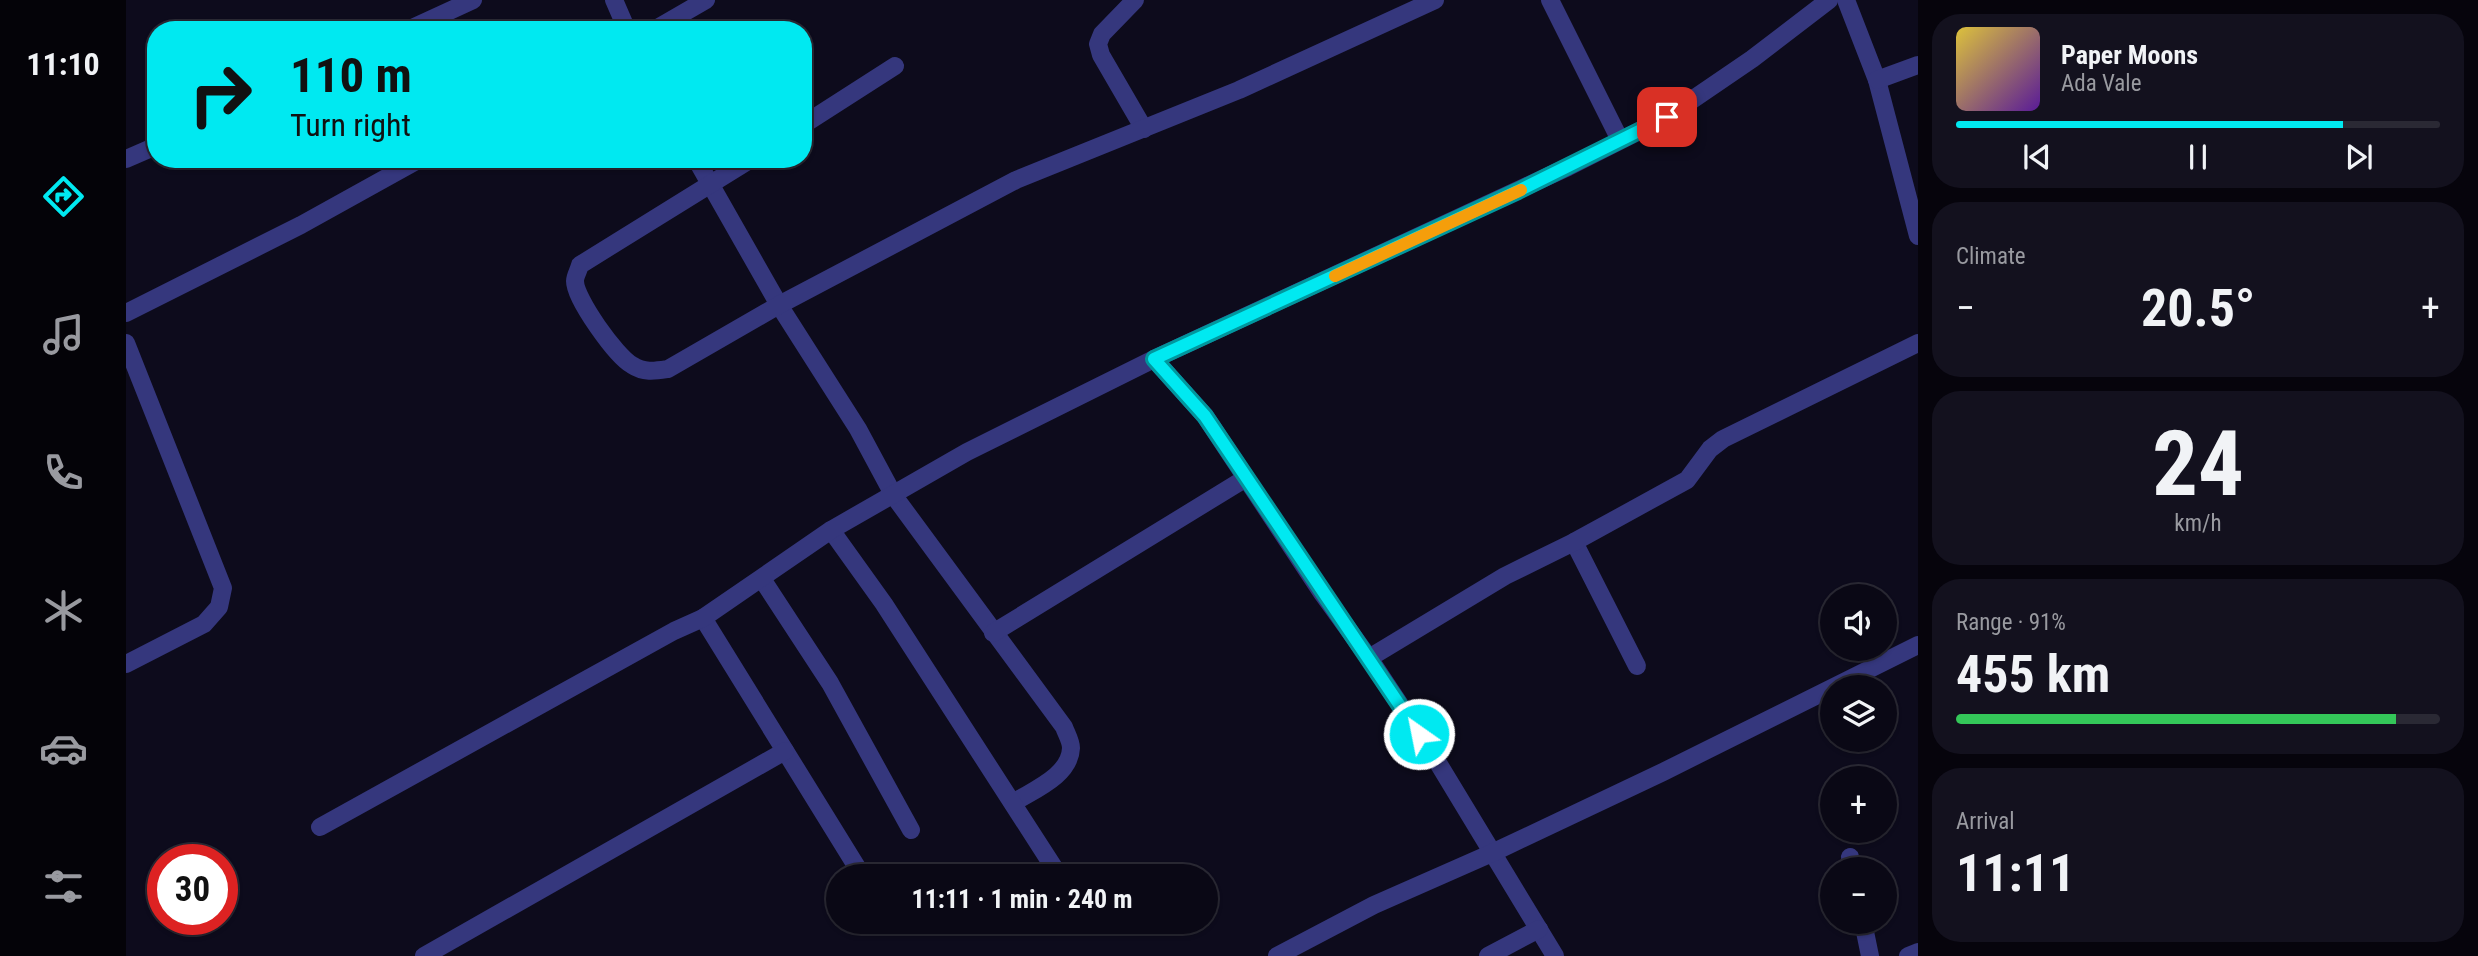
<!DOCTYPE html>
<html lang="en">
<head>
<meta charset="utf-8">
<style>
	body { margin:0; font-family:"Roboto Condensed",sans-serif; background:#13111e; color:#f1f3f6; height:100vh; display:flex; flex-direction:column; font-size:26px; white-space:nowrap }
	* { box-sizing:border-box; margin:0 }
	p { font-size:23px; color:#999aa0 }
	.icon { flex:none; width:38px; height:38px; fill:none; stroke:currentColor; stroke-width:2; stroke-linecap:round; stroke-linejoin:round }
	.map { position:relative; flex:1; overflow:hidden }
	.details { display:flex; flex-direction:column; gap:14px; padding:14px; background:#06040c; width:560px }
	.details>* { flex:none }
	.top-card { position:absolute; left:21px; top:21px; width:665px; height:147px; border-radius:28px; box-shadow:0 2px 5px #0004,0 0 0 2px #2a2934; background:#00e9f1; color:#111; overflow:hidden }
	.controls { position:absolute; left:1694px; top:584px; display:grid; gap:14px }
	.controls a { display:grid; place-items:center; width:77px; height:77px; border-radius:50%; background:#0a0815; box-shadow:0 2px 5px #0004,0 0 0 2px #2a2934; font-size:35px }
	.speed { position:absolute; left:21px; top:844px; display:flex; gap:14px; font-size:35px; font-weight:700; text-align:center }
	.speed>* { display:grid; place-content:center; width:91px; height:91px; border-radius:50%; background:#0a0815; box-shadow:0 2px 5px #0004,0 0 0 2px #2a2934; line-height:1 }
	.speed .limit { border:10px solid #d22; background:#fff; color:#111 }
	.pin { position:absolute; display:grid; place-items:center; width:60px; height:60px; color:#fff; margin:-30px; border-radius:14px; box-shadow:0 4px 10px #0006 }
	.me { position:absolute; width:77px; margin:-38px; rotate:327deg; stroke-linejoin:round; filter:drop-shadow(0 0 5px #0008) }
	.turn { display:flex; align-items:center; gap:24px; height:147px; padding:0 28px; font-size:32px }
	.turn .icon { width:91px; height:91px; stroke-width:2.5 }
	.turn b { display:block; font-size:49px; line-height:60px }
	.big { font-size:52px; font-weight:700; line-height:1.1 }
	.details .widget { flex:1; display:flex; flex-direction:column; justify-content:center; gap:10px; min-width:0; padding:0 24px; border-radius:28px; background:#13111e }
	.details .dial { align-items:center; gap:0 }
	.dial b { font-size:91px; line-height:1 }
	.song { display:flex; align-items:center; gap:21px }
	.cover { width:84px; height:84px; border-radius:10px; background:linear-gradient(135deg,hsl(50 70% 55%),hsl(270 70% 35%)) }
	.played { height:7px; border-radius:4px; background:linear-gradient(90deg,#00e9f1 80%,#2a2934 80%) }
	.keys { display:flex; justify-content:space-around; direction:ltr }
	.heat { display:flex; justify-content:space-between; align-items:center; font-size:38px; direction:ltr }
	.charge { height:10px; border-radius:5px; background:linear-gradient(90deg,#34c759 91%,#2a2934 0) }
	.trip { position:absolute; left:700px; top:864px; width:392px; height:70px; border-radius:35px; background:#0a0815; box-shadow:0 2px 5px #0004,0 0 0 2px #2a2934; font-weight:700; line-height:70px; text-align:center }
	main { display:flex; flex:1; min-height:0 }
	.tabs { display:flex; flex-direction:column; width:126px; justify-content:space-around; align-items:center; background:#040308; color:#999aa0 }
	.tabs .icon { width:49px; height:49px }
	.tabs .active { color:#00e9f1 }
	.tabs b { font-size:32px; color:#f1f3f6 }
	.map>svg:first-child { display:block }
	.lines { fill:none; stroke-linecap:round; stroke-linejoin:round }
	.minor { stroke:#35377d; stroke-width:18 }
	.route-casing { stroke:#00979d; stroke-width:18 }
	.route { stroke:#00e9f1; stroke-width:12 }
	.slow { stroke:#f59e0b; stroke-width:12 }
</style>
</head>
<body>
<main>
<nav class="tabs">
<b>11:10</b>
<svg class="icon active" aria-label="directions" viewBox="0 0 24 24"><path d="M12 3l9 9-9 9-9-9zM9 14v-3h6M13 9l2 2-2 2"/></svg>
<svg class="icon" aria-label="music" viewBox="0 0 24 24"><path d="M9 18V5l10-2v13"/><circle cx="6" cy="18" r="3"/><circle cx="16" cy="16" r="3"/></svg>
<svg class="icon" aria-label="phone" viewBox="0 0 24 24"><path d="M5 4h4l2 5-3 2q2 4 5 5l2-3 5 2v4C11 20 4 13 5 4z"/></svg>
<svg class="icon" aria-label="climate" viewBox="0 0 24 24"><path d="M12 3v18M4 7l16 10M4 17L20 7"/></svg>
<svg class="icon" aria-label="car" viewBox="0 0 24 24"><path d="M5 17H2v-5l4-1 3-4h7l3 4 3 1v5h-3M9 17h6M6 11h13"/><circle cx="7" cy="17" r="2"/><circle cx="17" cy="17" r="2"/></svg>
<svg class="icon" aria-label="filters" viewBox="0 0 24 24"><path d="M4 7h16M4 17h16"/><circle cx="9" cy="7" r="2"/><circle cx="15" cy="17" r="2"/></svg>
</nav>
<div class="map">
<svg width="1792" height="956" viewBox="0 0 1792 956">
	<rect width="100%" height="100%" fill="#0d0b1c"/>
	<g class="lines">
		<!-- minor -->
		<g class="minor">
			<path d="M488 0 501 30"/>
			<path d="M1009 0 976 34 972 44 975 55 1018 129"/>
			<path d="M1424 0 1494 140"/>
			<path d="M1720 0 1751 80 1792 236"/>
			<path d="M282 30 347 0"/>
			<path d="M528 30 580 0"/>
			<path d="M1751 80 1792 65"/>
			<path d="M677 125 769 66"/>
			<path d="M0 159 30 146"/>
			<path d="M570 159 653 305 732 429 768 496 938 727C940 733 945 741 945 748 944 776 907 790 887 803"/>
			<path d="M625 159 454 265C453 270 449 276 449 281 449 299 490 356 506 365 518 373 529 371 542 369L653 305 890 180 1113 90 1309 0"/>
			<path d="M0 313 175 225 294 159"/>
			<path d="M0 343 97 588 93 607 78 624 0 664"/>
			<path d="M1028 359 1079 416 1196 593 1243 658 1306 753 1429 956"/>
			<path d="M705 530 758 604 934 877"/>
			<path d="M1448 542 1511 666"/>
			<path d="M636 579 704 683 785 830"/>
			<path d="M577 618 737 877"/>
			<path d="M867 633 1120 478"/>
			<path d="M1243 658 1379 576 1448 542 1561 480 1584 449 1597 439 1792 343"/>
			<path d="M194 827 548 631 577 618 705 530 841 452 1028 359 1442 167 1541 117 1626 59 1703 0"/>
			<path d="M1724 857 1727 870"/>
			<path d="M1737 922 1744 956"/>
			<path d="M298 956 659 751"/>
			<path d="M1151 956 1248 905 1366 853 1537 772 1792 645"/>
			<path d="M1362 956 1413 929"/>
			<path d="M1782 956 1792 952"/>
		</g>
	</g>
	<g class="lines">
		<defs>
			<path id="route" d="M1293 734 1079 416 1028 359 1392 191 1541 117"/>
		</defs>
		<!-- route casing -->
		<use href="#route" class="route-casing"/>
		<!-- route -->
		<use href="#route" class="route"/>
		<!-- slow -->
		<path class="slow" d="M1209 276 1395 190"/>
	</g>
</svg>
<div class="controls">
<a><svg class="icon" aria-label="sound" viewBox="0 0 24 24"><path d="M4 9h4l5-4v14l-5-4H4zM17 9q2 3 0 6"/></svg></a>
<a><svg class="icon" aria-label="layers" viewBox="0 0 24 24"><path d="M12 4l9 5-9 5-9-5zM3 14l9 5 9-5"/></svg></a>
<a>+</a>
<a>−</a>
</div>
<div class="speed"><div class="limit">30</div></div>
<div class="pin" style="left:1541px;top:117px;background:#d93025"><svg class="icon" aria-label="arrive" viewBox="0 0 24 24"><path d="M6 21V4h12l-3 4 3 4H6"/></svg></div>
<svg class="me" style="left:1293px;top:734px" viewBox="-20 -20 40 40"><circle r="17" fill="#00e9f1" stroke="#fff" stroke-width="3"/><path d="M0-11L8 9 0 5-8 9z" fill="#fff"/></svg>
<div class="trip">11:11 · 1 min · 240 m</div>
<div class="top-card">
<div class="turn"><svg class="icon" aria-label="right" viewBox="0 0 24 24"><path d="M7 20v-9h11M14 6l5 5-5 5"/></svg><div><b>110 m</b>Turn right</div></div>
</div>
</div>
<section class="details">
<div class="widget">
<div class="song"><i class="cover"></i><div><b>Paper Moons</b><p>Ada Vale</p></div></div>
<div class="played"></div>
<div class="keys"><svg class="icon" aria-label="previous" viewBox="0 0 24 24"><path d="M18 5L8 12l10 7zM5 5v14"/></svg><svg class="icon" aria-label="pause" viewBox="0 0 24 24"><path d="M8 5v14M16 5v14"/></svg><svg class="icon" aria-label="next" viewBox="0 0 24 24"><path d="M6 5l10 7-10 7zM19 5v14"/></svg></div>
</div>
<div class="widget"><p>Climate</p>
<div class="heat"><a>−</a><b class="big">20.5°</b><a>+</a></div>
</div>
<div class="widget dial"><b>24</b><p>km/h</p></div>
<div class="widget"><p>Range · 91%</p><b class="big">455 km</b><div class="charge"></div></div>
<div class="widget"><p>Arrival</p><b class="big">11:11</b></div>
</section>
</main>
</body>
</html>
